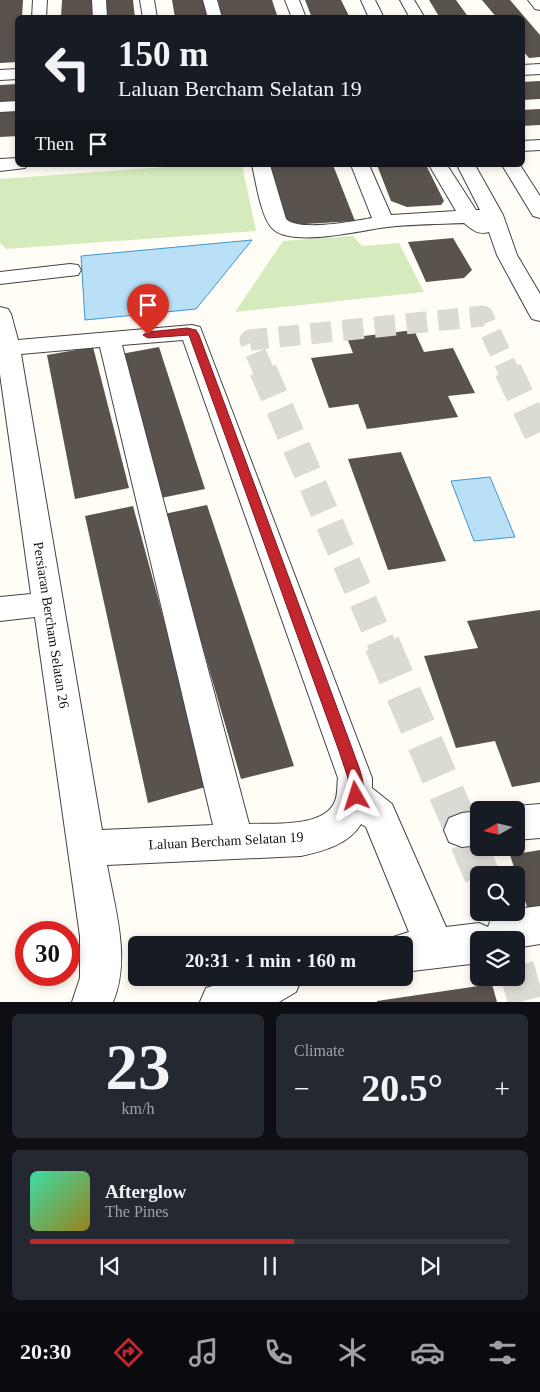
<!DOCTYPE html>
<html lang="en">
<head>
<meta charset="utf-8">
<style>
	body { margin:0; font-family:Georgia,serif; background:#242831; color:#f1f3f6; height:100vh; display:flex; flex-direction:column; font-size:19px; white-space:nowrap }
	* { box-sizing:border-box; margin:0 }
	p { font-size:16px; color:#9ea1a6 }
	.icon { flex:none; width:28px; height:28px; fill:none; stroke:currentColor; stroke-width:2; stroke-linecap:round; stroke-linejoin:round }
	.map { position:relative; height:1002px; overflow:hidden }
	.drawer { display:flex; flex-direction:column; gap:12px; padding:12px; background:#0d0f14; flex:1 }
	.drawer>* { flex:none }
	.top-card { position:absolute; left:15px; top:15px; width:510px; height:152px; border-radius:8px; box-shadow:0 2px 8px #0003; background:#171b24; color:#f1f3f6; overflow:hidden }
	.needle { width:32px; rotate:262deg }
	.buttons { position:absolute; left:470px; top:801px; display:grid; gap:10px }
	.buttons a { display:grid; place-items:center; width:55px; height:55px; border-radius:8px; background:#171b24; box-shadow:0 2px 8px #0003; font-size:25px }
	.speed { position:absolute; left:15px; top:921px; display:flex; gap:10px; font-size:25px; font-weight:700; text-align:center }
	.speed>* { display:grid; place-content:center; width:65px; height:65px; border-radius:50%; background:#171b24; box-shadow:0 2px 8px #0003; line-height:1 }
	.speed .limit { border:8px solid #d22; background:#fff; color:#111 }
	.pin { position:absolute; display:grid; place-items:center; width:42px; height:42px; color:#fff; margin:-51px -21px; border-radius:50% 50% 50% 0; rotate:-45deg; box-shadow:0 0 5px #0007 }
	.pin .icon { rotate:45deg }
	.me { position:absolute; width:55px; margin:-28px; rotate:354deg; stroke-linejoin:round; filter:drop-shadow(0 0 4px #0008) }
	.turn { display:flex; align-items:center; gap:18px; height:105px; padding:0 20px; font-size:22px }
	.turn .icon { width:65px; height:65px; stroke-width:2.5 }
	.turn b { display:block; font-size:35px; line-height:42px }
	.then { display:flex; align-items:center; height:48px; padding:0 20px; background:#0003; gap:10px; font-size:19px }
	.big { font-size:38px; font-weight:800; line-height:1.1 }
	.drawer .tile { flex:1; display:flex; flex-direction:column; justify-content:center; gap:8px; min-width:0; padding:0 18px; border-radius:8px; background:#242831 }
	.drawer .dial { align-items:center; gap:0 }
	.dial b { font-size:65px; line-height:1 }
	.song { display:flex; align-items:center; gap:15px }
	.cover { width:60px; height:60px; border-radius:8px; background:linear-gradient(135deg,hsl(160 70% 55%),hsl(50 70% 35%)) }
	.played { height:5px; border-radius:2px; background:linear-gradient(90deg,#c4262e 55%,#363941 55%) }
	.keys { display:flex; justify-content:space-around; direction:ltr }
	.heat { display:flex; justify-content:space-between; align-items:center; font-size:28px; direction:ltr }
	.drawer .tiles { flex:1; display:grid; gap:12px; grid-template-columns:1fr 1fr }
	.tile:last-child { grid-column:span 2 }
	.trip { position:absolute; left:128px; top:936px; width:285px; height:50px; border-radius:8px; background:#171b24; box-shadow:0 2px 8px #0003; font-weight:800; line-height:50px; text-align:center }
	.menu { display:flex; height:80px; justify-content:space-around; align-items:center; background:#090b0e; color:#9ea1a6 }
	.menu .icon { width:35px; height:35px }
	.menu .on { color:#c4262e }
	.menu b { font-size:22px; color:#f1f3f6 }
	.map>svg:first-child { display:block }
	.green { fill:#d5ebbd }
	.water { fill:#b9e0f7; stroke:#3f96cf }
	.building { fill:#5a524d }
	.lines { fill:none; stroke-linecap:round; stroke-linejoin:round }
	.minor-tunnel-far2 { stroke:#dbdad3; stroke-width:21; stroke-dasharray:21 11; stroke-linecap:butt }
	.minor-tunnel-far1 { stroke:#dbdad3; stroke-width:28; stroke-dasharray:28 14; stroke-linecap:butt }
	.minor-tunnel { stroke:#dbdad3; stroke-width:36; stroke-dasharray:36 18; stroke-linecap:butt }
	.minor-casing { stroke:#444; stroke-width:2 }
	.minor { fill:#fff; fill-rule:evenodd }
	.route { fill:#c4262e; stroke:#7f191e }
	.labels { text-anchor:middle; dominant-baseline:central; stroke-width:5; stroke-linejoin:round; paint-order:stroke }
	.street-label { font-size:14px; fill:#111; stroke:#fff }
</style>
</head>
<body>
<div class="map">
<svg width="540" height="1002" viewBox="0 0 540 1002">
	<rect width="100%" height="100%" fill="#fffdf5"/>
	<!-- green -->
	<g class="green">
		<path d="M193 165H242L256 231 6 249 0 243V179Z"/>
		<path d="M353 236 362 246 399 243 424 292 235 312 283 241Z"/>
	</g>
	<!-- water -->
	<g class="water">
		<path d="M252 240 196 309 85 320 81 256Z"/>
		<path d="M490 477 515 537 474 541 451 481Z"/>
	</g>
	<!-- building -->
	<g class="building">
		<path d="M0 0H23L22 18H18V62L0 63Z"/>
		<path d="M62 0H92V18H61Z"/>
		<path d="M103 0H133L135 18H104Z"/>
		<path d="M172 0H204L209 18H175Z"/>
		<path d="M218 0H272L278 18H222Z"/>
		<path d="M305 0H341L350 18H312Z"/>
		<path d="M429 0H456L469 18H440Z"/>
		<path d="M482 0H510L540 35V57L529 58 522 50V18H497Z"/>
		<path d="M540 81V99L522 100V82Z"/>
		<path d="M18 84V101L0 102V85Z"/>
		<path d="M540 109V125L522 126V110Z"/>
		<path d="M18 110V136L0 137V111Z"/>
		<path d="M266 165H333L355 221 288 225Z"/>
		<path d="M377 165H426L444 201 441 205 407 207 391 201Z"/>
		<path d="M453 238 472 270 464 278 426 282 408 242Z"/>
		<path d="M414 330 424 352 453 348 475 393 448 396 458 417 367 429 358 404 329 408 311 358 353 353 347 338Z"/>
		<path d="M93 347 129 488 75 499 47 355Z"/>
		<path d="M159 347 205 489 161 498 121 354Z"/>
		<path d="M401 452 446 561 388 570 348 459Z"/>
		<path d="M207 505 294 766 241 779 164 514Z"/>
		<path d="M133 506 209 786 148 803 85 516Z"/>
		<path d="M540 610V782L512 787 495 741 456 748 424 656 478 648 467 621Z"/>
		<path d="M540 850V908L528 910 510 855Z"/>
		<path d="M492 984 497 1002H377V1001Z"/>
	</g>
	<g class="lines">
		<!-- minor-tunnel-far2 -->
		<path class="minor-tunnel-far2" d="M264 372 250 340 483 316 509 372"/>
		<!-- minor-tunnel-far1 -->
		<g class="minor-tunnel-far1">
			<path d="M263 370 382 645"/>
			<path d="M508 370 540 438"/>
		</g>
		<!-- minor-tunnel -->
		<g class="minor-tunnel">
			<path d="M382 644 482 875"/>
			<path d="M516 966 526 1002"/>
		</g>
		<defs>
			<g id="minor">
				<path d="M33 0H47L46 18H32Z"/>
				<path d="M92 0H106L107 18H93Z"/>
				<path d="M140 0H154L157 18H143Z"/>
				<path d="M203 0H217L222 18H208Z"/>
				<path d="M285 0H299L306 18H292Z"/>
				<path d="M361 0H375L384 18H369Z"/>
				<path d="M400 0H414L425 18H410Z"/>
				<path d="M528 0H540V10L535 9Z"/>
				<path d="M540 64V74L522 75V65Z"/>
				<path d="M18 69V79L0 80V70Z"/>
				<path d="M18 101V111L0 112V102Z"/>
				<path d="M540 140V150L522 151V141Z"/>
				<path d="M18 158V165H27L25 168 0 171V159Z"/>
				<path d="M252 165H270L286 219C299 232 354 221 372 218L351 165H369L391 215 456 211 429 165H447L476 210H480L457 165H475L503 215 517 255 540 294V321L532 319 529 314 497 255 489 232C477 235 473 230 464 223 439 224 413 224 387 227 362 230 295 247 274 230 261 220 256 181 252 165Z"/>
				<path d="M502 165H520L540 196V218L533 216Z"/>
				<path d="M70 264 78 265 81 270 78 275 0 284V272Z"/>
				<path d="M0 307 8 309 11 314 18 340 192 325 200 327 372 778V788L392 804 446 927 479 923 488 927 492 916 501 912H516V909L540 906V944L516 948V940H479V963L404 972V945H387L390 938 409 932 366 827 361 824C349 844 324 851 301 856L107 865C115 909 131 959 113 1002H72L80 978V936L35 617 0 621V597L31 594 0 374ZM183 340 338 778C337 785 338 794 335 801 325 828 272 823 249 824L122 345ZM100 347 213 825 102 830 21 354Z"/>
				<path d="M540 804V838L516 840V810H506L516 806Z"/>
				<path d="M479 811V845L462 847 449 842 444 830 449 818 462 813Z"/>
				<path d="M237 978H302L296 992 279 1002H200L206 988Z"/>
			</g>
		</defs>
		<!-- minor casing -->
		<use href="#minor" class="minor-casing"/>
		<!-- minor -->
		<use href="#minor" class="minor"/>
	</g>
	<!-- route -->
	<path class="route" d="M187 328 196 330 199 335 353 751C358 766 368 785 361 801L356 803 350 801 348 796V778L339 751 189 335 148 338 143 335 148 332Z"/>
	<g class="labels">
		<!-- street labels -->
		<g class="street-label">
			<text transform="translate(51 625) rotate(81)">Persiaran Bercham Selatan 26</text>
			<text transform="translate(226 841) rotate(-3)">Laluan Bercham Selatan 19</text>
		</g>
	</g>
</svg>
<div class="buttons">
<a><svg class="needle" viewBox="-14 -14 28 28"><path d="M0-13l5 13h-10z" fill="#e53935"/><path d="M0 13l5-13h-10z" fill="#9ea1a6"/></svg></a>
<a><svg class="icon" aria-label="search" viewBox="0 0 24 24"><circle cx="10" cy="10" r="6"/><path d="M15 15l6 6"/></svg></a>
<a><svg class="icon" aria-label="layers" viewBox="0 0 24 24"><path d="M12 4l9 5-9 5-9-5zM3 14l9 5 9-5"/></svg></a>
</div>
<div class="speed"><div class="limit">30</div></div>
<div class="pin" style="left:148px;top:335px;background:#d93025"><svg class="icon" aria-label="arrive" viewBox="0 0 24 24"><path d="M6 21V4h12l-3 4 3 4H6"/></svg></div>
<svg class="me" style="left:356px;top:796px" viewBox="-20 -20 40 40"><path d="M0-17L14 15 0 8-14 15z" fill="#c4262e" stroke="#fff" stroke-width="4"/></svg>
<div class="trip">20:31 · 1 min · 160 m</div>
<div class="top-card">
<div class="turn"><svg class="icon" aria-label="left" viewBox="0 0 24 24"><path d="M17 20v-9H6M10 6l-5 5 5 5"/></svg><div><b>150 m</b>Laluan Bercham Selatan 19</div></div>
<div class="then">Then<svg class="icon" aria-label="arrive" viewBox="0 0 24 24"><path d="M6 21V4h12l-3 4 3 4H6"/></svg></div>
</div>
</div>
<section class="drawer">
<div class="tiles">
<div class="tile dial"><b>23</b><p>km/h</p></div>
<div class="tile"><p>Climate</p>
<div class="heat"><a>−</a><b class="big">20.5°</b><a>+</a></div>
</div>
<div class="tile">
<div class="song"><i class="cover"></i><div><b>Afterglow</b><p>The Pines</p></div></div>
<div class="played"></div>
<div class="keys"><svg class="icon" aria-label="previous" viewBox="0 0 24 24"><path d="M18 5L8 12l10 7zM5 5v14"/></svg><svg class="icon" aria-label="pause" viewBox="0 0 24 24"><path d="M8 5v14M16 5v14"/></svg><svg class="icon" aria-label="next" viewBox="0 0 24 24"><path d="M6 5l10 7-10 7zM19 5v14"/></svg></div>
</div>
</div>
</section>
<nav class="menu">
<b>20:30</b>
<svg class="icon on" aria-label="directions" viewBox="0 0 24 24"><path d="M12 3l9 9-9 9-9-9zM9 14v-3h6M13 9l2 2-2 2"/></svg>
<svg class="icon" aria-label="music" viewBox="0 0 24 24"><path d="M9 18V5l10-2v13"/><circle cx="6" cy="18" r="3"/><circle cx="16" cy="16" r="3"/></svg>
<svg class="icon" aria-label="phone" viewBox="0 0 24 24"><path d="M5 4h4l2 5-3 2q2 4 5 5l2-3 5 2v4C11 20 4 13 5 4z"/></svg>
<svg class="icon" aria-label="climate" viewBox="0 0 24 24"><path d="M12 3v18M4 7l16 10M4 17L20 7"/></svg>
<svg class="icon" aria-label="car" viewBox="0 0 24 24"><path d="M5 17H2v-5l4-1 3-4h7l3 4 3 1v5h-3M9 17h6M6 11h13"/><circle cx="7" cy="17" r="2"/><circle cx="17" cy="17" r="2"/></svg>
<svg class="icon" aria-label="filters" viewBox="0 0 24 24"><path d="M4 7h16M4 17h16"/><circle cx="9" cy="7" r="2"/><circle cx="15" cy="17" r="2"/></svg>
</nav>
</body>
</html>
